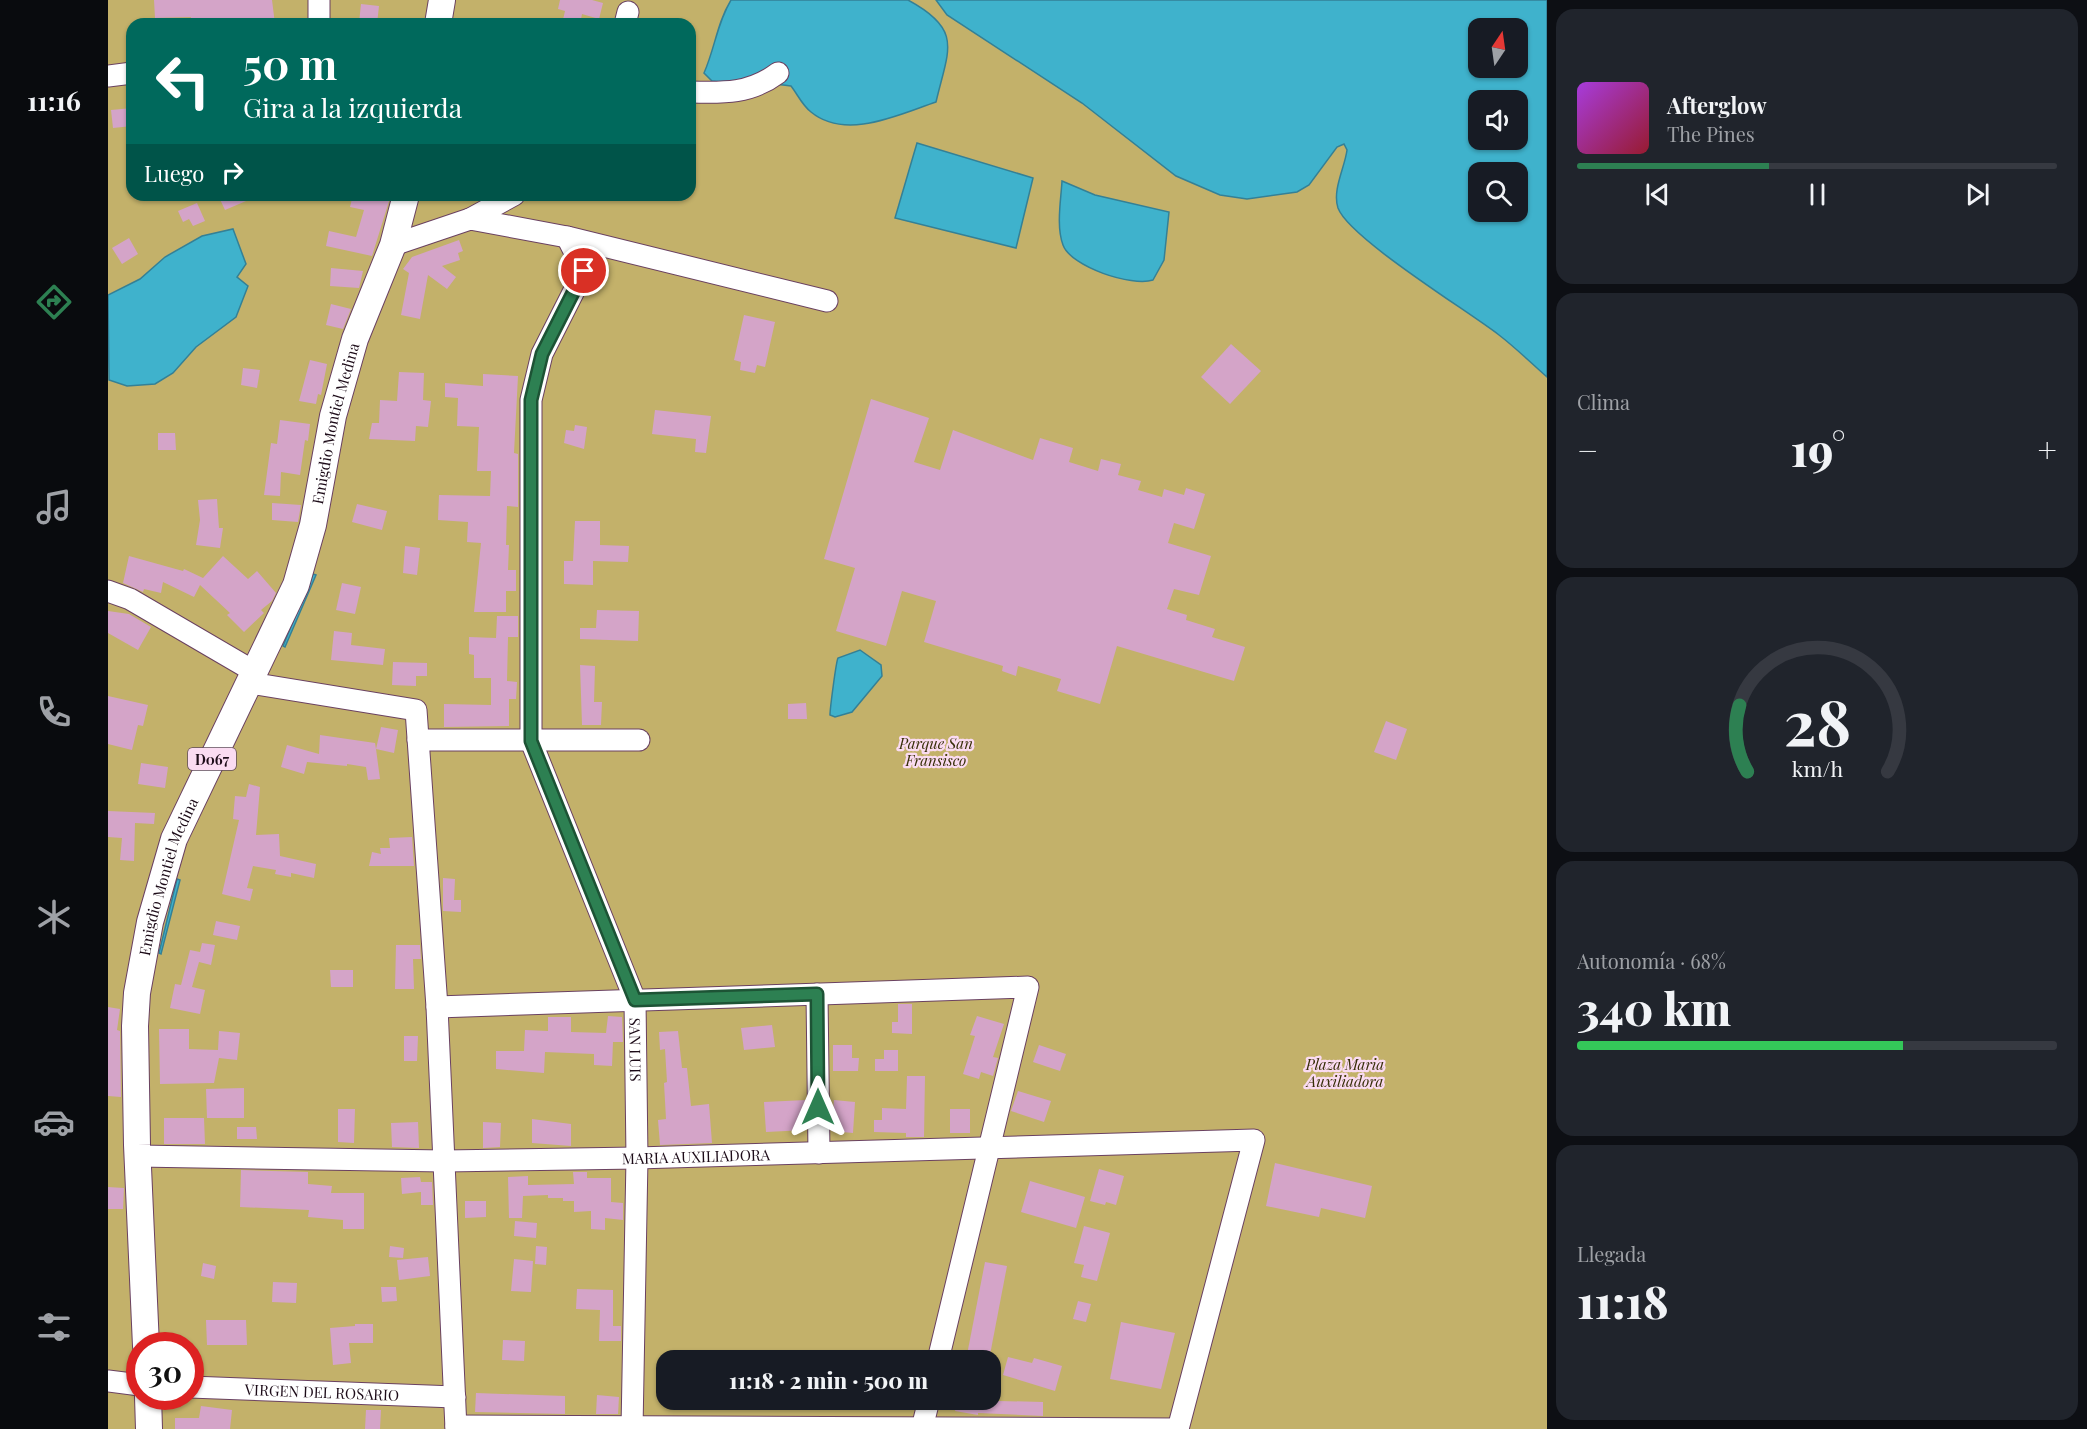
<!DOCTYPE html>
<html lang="es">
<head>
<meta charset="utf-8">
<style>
	body { margin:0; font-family:"Playfair Display",serif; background:#20242c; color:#f1f3f6; height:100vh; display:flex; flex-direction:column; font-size:22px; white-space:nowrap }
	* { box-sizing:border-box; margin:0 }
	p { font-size:20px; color:#9ea1a6 }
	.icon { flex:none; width:33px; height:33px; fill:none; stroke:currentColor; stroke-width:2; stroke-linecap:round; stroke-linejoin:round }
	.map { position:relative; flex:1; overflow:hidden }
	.details { display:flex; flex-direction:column; gap:9px; padding:9px; background:#0d0f14; width:540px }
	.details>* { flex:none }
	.top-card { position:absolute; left:18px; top:18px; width:570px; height:183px; border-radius:18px; box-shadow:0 2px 4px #0004; background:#00695c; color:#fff; overflow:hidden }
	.needle { width:39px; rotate:13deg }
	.controls { position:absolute; left:1360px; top:18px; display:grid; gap:12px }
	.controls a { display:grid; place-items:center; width:60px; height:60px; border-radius:12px; background:#171b24; box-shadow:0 2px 4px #0004; font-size:30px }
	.speed { position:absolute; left:18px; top:1332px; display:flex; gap:12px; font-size:30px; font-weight:700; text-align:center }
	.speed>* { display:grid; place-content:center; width:78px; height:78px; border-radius:50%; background:#171b24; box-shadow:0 2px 4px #0004; line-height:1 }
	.speed .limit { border:9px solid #d22; background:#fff; color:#111 }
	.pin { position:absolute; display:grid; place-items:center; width:51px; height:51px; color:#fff; margin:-26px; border:3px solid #fff; border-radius:50%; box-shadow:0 2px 6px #0007 }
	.me { position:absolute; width:66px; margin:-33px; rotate:0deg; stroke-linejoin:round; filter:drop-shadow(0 0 4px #0008) }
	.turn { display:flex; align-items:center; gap:21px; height:126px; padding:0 18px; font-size:27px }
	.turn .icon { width:78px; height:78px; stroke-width:2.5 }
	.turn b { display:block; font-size:42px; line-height:51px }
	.then { display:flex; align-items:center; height:57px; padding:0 18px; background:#0003; gap:12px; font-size:22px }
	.big { font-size:45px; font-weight:800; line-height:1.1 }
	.details .tile { flex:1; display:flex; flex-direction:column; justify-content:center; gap:9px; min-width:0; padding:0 21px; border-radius:18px; background:#20242c }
	.details .dial { align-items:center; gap:0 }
	.dial svg { height:156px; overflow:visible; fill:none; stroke:#363941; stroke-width:7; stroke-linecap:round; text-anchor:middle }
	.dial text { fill:#f1f3f6; stroke:none }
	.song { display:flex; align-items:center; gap:18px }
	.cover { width:72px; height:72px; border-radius:9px; background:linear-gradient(135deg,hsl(280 70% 55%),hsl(350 70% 35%)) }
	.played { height:6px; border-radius:3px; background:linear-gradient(90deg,#2d8052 40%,#363941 40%) }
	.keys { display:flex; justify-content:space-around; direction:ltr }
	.heat { display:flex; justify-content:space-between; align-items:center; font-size:33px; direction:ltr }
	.charge { height:9px; border-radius:4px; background:linear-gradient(90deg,#34c759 68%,#363941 0) }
	.trip { position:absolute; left:548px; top:1350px; width:345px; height:60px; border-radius:18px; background:#171b24; box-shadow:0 2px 4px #0004; font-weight:800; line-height:60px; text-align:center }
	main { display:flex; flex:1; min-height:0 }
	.menu { display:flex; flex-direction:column; width:108px; justify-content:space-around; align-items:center; background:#090b0e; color:#9ea1a6 }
	.menu .icon { width:42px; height:42px }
	.menu .current { color:#2d8052 }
	.menu b { font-size:27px; color:#f1f3f6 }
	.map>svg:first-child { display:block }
	.green { fill:#c3b16a; fill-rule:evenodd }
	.water { fill:#3fb2cc; stroke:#348096; stroke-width:1.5; fill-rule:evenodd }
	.building { fill:#d4a4c8 }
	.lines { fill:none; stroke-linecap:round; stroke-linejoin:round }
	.minor-casing { stroke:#6a4161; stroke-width:23 }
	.major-casing { stroke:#6a4161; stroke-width:28 }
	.minor { stroke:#fff; stroke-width:21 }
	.major { stroke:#fff; stroke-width:26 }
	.route-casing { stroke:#1d5335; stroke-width:15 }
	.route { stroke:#2d8052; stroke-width:10 }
	.labels { text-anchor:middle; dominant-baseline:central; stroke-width:4.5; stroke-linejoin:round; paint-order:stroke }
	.shield { fill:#fadbf1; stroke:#5f4959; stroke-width:1.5 }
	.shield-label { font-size:14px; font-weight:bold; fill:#1c0b18 }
	.street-label { font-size:15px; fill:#1c0b18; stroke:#fadbf1 }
	.park-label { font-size:15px; font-style:italic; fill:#372e08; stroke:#fadbf1 }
</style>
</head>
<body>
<main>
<nav class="menu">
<b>11:16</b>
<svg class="icon current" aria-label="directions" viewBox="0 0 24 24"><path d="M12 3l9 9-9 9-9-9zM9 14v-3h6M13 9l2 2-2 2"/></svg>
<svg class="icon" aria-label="music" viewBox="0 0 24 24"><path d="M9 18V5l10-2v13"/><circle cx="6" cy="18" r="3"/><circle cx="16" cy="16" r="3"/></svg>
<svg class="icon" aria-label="phone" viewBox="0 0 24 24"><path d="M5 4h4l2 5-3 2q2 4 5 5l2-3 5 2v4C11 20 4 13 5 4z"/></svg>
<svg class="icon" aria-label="climate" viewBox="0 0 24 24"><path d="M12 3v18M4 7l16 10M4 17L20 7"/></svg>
<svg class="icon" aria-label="car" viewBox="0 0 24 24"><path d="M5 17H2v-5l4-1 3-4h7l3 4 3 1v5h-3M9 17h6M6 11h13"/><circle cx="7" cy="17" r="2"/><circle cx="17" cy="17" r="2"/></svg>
<svg class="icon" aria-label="filters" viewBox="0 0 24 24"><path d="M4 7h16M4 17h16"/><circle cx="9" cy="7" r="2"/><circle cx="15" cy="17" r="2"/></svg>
</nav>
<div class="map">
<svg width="1439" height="1429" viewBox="0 0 1439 1429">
	<rect width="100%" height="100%" fill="#f8c7ec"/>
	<!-- green -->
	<path class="green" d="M0 0H1439V1429H0ZM24 24H582V195H24ZM1371 28H1410V68H1371ZM1371 100H1410V140H1371ZM1371 172H1410V212H1371ZM32 1346H82V1396H32ZM558 1360H882V1400H558Z"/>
	<!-- water -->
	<g class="water">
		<path d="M623 0H800C856 30 840 50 828 102 792 114 738 141 703 112 694 105 690 95 683 86 657 82 630 84 604 81L596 73C607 48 609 23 623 0Z"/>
		<path d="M828 0H1439V377C1423 363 1408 348 1391 335 1360 311 1241 238 1230 208 1224 190 1237 167 1239 150L1236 144 1229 147 1201 185 1189 192 1139 199 1112 195 1068 176 974 103 839 15ZM1410 28V68H1371V28ZM1410 100V140H1371V100ZM1410 172V212H1371V172Z"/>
		<path d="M809 143 925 178 908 248 787 218Z"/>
		<path d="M954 181 987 195 1061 212 1056 260 1045 280C1024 287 963 267 955 245 948 226 953 200 954 181Z"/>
		<path d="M125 229 138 264 129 277 140 286 128 317 88 347 65 373 47 384 19 386 1 380 0 295 32 279 57 257 94 236Z"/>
		<path d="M205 574 208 575 177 647 175 646Z"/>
		<path d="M752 650 773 665 774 676 744 712 727 717 722 715C722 709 728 662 730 658Z"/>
		<path d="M69 879 72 880 53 954 51 953Z"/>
	</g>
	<!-- building -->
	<g class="building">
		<path d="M46 0H164L167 24H90L89 21 82 20 83 17 47 18Z"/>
		<path d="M452 0H484L495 3 491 19 474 14 472 24H454L457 11 450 9Z"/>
		<path d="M253 4 271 6 269 24 251 23Z"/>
		<path d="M24 108V126L5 128 3 110Z"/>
		<path d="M110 195H152L117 210Z"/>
		<path d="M245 195 282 198 264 256 218 246 221 231 248 237 256 210 242 207Z"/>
		<path d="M89 203 97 221 85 226 81 219 75 222 70 211Z"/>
		<path d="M21 238 30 254 14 264 4 248Z"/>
		<path d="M351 240 355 251 350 253 352 260 334 266 348 277 339 289 320 275 312 319 293 315 301 273 295 269 304 257Z"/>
		<path d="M223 268 255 271 251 288 222 286Z"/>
		<path d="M223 304 243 309 235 329 218 325Z"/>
		<path d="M636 315 667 322 657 367 649 365 647 373 632 370 633 362 626 360Z"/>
		<path d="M1123 344 1153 371 1122 404 1093 377Z"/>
		<path d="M202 360 219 364 213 395 210 394 208 404 191 401Z"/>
		<path d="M135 368 152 370 149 388 133 385Z"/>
		<path d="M291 372 316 373 315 400 323 401 320 427 308 426 307 441 261 439 264 423H271L272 400 289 401Z"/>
		<path d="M375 374 410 376 406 453 410 454V507L399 506 398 545H401L400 570H408V591H398V612H366L373 543 359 542 360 522 330 520 331 495 382 496 383 471H369L371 427 349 426 350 398 337 397V383L375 386Z"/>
		<path d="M763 399 821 418 806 462 832 470 845 430 925 460 932 438 965 448 961 462 990 471 993 459 1013 464 1010 475 1033 481 1030 490 1054 497 1056 489 1076 495 1078 488 1097 494 1086 529 1066 523 1060 543 1103 556 1091 595 1066 589 1059 609 1079 615 1078 620 1107 629 1104 637 1137 647 1126 681 1009 646 992 704 949 691 953 679 910 666 908 676 894 671 895 666 816 642 828 601 794 591 778 646 728 631 747 568 716 559Z"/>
		<path d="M547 410 603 416 598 453 587 452 588 439 544 434Z"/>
		<path d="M172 420 202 424 200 441 197 440 192 475 173 472 172 496 156 495 163 443 169 444Z"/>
		<path d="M467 425 479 427 476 449 456 443 458 430 466 431Z"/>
		<path d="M50 433H67L68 450H50Z"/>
		<path d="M109 499 111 528H115L112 548 88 545 92 520 90 500Z"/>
		<path d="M164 503 193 505 190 522 164 520Z"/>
		<path d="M249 504 279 511 274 530 244 522Z"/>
		<path d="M467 521H492V545L521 546 520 562 485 561V585L456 584V561H465Z"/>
		<path d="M297 546 312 548 309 575 295 573Z"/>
		<path d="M21 556 75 571 76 569 95 578 115 556 140 579 149 571 168 593 164 601 153 610 156 613 136 632 119 615 122 613 92 585 86 597 55 582 53 593 36 589 35 592 15 583Z"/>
		<path d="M234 583 253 587 247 614 228 610Z"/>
		<path d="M489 610 531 611 530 641 472 639V628H488Z"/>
		<path d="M0 611 21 614 43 627 30 650 0 633Z"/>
		<path d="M389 616H410V637H400L399 681 409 682 408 699H401V726L336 727V704L383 705V678H366V655L361 654V637L388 638Z"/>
		<path d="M226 631 244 633 243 645 277 649 275 665 223 660Z"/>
		<path d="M285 662 319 663V676H308V686L284 685Z"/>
		<path d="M472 665 487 666 486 702H494L493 725H474Z"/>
		<path d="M0 696 40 705 35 726 30 725 24 750 0 744Z"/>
		<path d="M698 703 699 719H680V704Z"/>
		<path d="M1278 721 1299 729 1288 760 1266 752Z"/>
		<path d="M273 727 290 730 286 753 268 749 272 779 260 780 258 767 239 764V766L199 762 196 774 173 767 179 745 211 754 212 735 267 743 268 749Z"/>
		<path d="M33 763 60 767 57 788 30 784Z"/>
		<path d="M141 784 152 787 148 835 171 834 172 856 208 864 206 878 183 873V877L167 874 168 870 145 866 139 888 145 889 142 901 114 894 131 820 125 819 127 796 138 797Z"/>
		<path d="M0 811 47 813 46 824 27 823 26 861 12 860 14 838 0 837Z"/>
		<path d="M304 837 306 866H261L264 852 273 854 272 848H282L281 838Z"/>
		<path d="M335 878 347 879 346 900H353V912L335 911Z"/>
		<path d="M108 921 132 926 129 940 105 935Z"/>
		<path d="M94 943 107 945 103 965 91 962 84 987 97 990 92 1014 62 1008 67 984 73 985 82 950 92 952Z"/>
		<path d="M288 945H312L313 959H305L306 989H287Z"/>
		<path d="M222 970H245V987H223Z"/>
		<path d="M790 1004H804V1034L784 1033V1022H790Z"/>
		<path d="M0 1007 12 1009 9 1030 12 1031 13 1097 0 1096Z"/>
		<path d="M500 1016 514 1017 515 1042H505L504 1066 486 1065V1054L437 1052 436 1073 388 1069V1051H416L417 1030 440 1031V1017H463V1032L498 1033Z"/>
		<path d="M869 1016 896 1024 885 1057 890 1058 885 1076 873 1072 871 1079 855 1074 867 1036 862 1035Z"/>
		<path d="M664 1025 667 1047 636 1050 633 1028Z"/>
		<path d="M51 1029H81V1049L110 1050 111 1031 132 1033 129 1060 111 1058 106 1083 52 1084Z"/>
		<path d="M570 1031 574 1068H579L583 1106 601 1104 604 1143 552 1145 550 1120 558 1119 556 1083 559 1082 557 1049 552 1050 551 1032Z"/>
		<path d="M296 1036H310L309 1061H296Z"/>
		<path d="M725 1045H744V1058H751L750 1071H725Z"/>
		<path d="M931 1045 958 1054 952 1071 925 1062Z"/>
		<path d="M776 1050H790V1071H767V1059H776Z"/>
		<path d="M799 1076H817L816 1137H798V1133L766 1132V1120H774V1108L798 1109Z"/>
		<path d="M136 1088V1118H99L98 1089Z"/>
		<path d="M910 1091 943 1101 936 1122 903 1111Z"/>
		<path d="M698 1100V1130L658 1132 656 1102Z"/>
		<path d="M726 1100 747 1102 745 1133 723 1131Z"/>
		<path d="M230 1109H247L246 1143 230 1142Z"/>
		<rect x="842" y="1109" width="20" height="24"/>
		<path d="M56 1118H96L97 1144H56Z"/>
		<path d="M424 1119 463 1124V1146L424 1143Z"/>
		<path d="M310 1122 311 1148 284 1147 283 1123Z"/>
		<path d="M375 1122 393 1123 392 1147 375 1148Z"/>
		<path d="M129 1127H148L149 1139H129Z"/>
		<path d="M1167 1163 1264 1186 1257 1218 1213 1208 1211 1217 1158 1206Z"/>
		<path d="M991 1169 1016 1176 1008 1205 998 1202 997 1205 982 1201Z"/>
		<path d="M133 1170 200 1172V1184L224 1186 223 1193H256V1229H235V1220L200 1217 201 1210 132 1207Z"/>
		<path d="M465 1172H479V1178H503V1202L515 1203V1220L497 1218V1230L483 1229V1211L466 1212V1201H455V1198H440V1195L415 1196 414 1218H401L400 1177 420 1176V1185L466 1184Z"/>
		<path d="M312 1177 313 1182H324L325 1205H313V1192L294 1194 293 1178Z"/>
		<path d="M922 1181 977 1197 968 1228 913 1212Z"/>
		<path d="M0 1187 16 1188 15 1209H0Z"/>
		<path d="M357 1201H378V1217L357 1218Z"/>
		<path d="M407 1221 429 1223 428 1238 406 1236Z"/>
		<path d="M976 1226 1002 1233 989 1281 973 1277 976 1265 966 1263Z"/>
		<path d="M282 1246 296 1248 295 1258 281 1257Z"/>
		<path d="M428 1246 439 1247 438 1265 427 1264Z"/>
		<path d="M320 1257 322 1276 291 1280 289 1260Z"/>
		<path d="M406 1259 425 1261 423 1292 403 1291Z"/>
		<path d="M877 1262 899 1266 881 1360H858Z"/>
		<path d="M95 1263 108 1266 106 1279 93 1276Z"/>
		<path d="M165 1282 189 1283 188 1303 164 1302Z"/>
		<path d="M273 1287H288L289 1301 274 1302Z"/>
		<path d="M469 1289 505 1290V1326H513V1341H491L492 1310 468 1309Z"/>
		<path d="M970 1301 983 1304 978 1322 965 1319Z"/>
		<path d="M98 1320H138L139 1345H99Z"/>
		<path d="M1013 1322 1067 1333 1053 1389 1002 1379Z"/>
		<path d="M247 1324H265V1343H241L243 1363 225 1365 222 1328 247 1326Z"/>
		<path d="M395 1340 417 1341 416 1361 394 1360Z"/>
		<path d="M900 1357 924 1363 926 1358 954 1366 947 1391 895 1375Z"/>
		<path d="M368 1393 457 1396V1414L367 1412Z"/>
		<path d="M489 1395 511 1397 510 1414H488Z"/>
		<path d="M850 1400 935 1402V1416L870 1413V1415L847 1411Z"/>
		<path d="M93 1406 124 1410 122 1429H67V1418H91Z"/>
		<path d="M258 1410H273L272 1429H257Z"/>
	</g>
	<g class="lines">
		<defs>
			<g id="minor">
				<path d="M211 0V24"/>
				<path d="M517 24 520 12"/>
				<path d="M0 76 24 73"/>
				<path d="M582 92C616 93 642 94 670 73"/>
				<path d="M362 219 406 195"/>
				<path id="s1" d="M459 237 476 271 434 354 423 400V741L527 1000 529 1158 524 1429"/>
				<path d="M285 245 362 219 459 237 719 301"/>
				<path d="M0 591 22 599 147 672"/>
				<path d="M142 683 308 710 329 1007 348 1429"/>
				<path d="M310 740H531"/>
				<path d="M709 994 711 1153"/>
				<path d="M329 1007 920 987 830 1360"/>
				<path id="s2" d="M30 1156 336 1161 529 1158 1146 1140 1070 1429"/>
				<path d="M0 1381 32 1385"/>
				<path id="s3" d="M82 1387 347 1397"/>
				<path d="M348 1426 1070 1429"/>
				<path d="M814 1428 821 1400"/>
			</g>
			<g id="major">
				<path d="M330 24 334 0"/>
				<path id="s4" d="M38 1346 29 1145 27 1026 29 993 42 922 66 839 188 585 205 525 225 416 247 339 285 245 298 195"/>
				<path d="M40 1396 41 1429"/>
			</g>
		</defs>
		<!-- minor casing -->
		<use href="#minor" class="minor-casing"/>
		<!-- major casing -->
		<use href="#major" class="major-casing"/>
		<!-- minor -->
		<use href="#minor" class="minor"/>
		<!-- major -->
		<use href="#major" class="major"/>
	</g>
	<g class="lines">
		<defs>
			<path id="route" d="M476 271 434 354 423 400V741L527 1000 709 994 710 1107"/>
		</defs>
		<!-- route casing -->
		<use href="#route" class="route-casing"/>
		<!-- route -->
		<use href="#route" class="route"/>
	</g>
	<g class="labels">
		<!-- shield labels -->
		<rect class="shield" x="80" y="748" width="48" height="22" rx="4.5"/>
		<g class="shield-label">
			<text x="104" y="759">D067</text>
		</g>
		<!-- street labels -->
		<g class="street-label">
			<text stroke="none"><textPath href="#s4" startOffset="960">Emigdio Montiel Medina</textPath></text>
			<text stroke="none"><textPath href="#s4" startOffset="474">Emigdio Montiel Medina</textPath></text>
			<text stroke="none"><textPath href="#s1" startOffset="848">SAN LUIS</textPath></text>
			<text stroke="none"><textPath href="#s2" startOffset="558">MARIA AUXILIADORA</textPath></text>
			<text stroke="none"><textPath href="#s3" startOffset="132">VIRGEN DEL ROSARIO</textPath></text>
		</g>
		<!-- park labels -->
		<g class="park-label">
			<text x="828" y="743">Parque San<tspan x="828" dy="17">Fransisco</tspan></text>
			<text x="1237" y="1064">Plaza Maria<tspan x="1237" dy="17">Auxiliadora</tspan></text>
		</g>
	</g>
</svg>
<div class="controls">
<a><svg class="needle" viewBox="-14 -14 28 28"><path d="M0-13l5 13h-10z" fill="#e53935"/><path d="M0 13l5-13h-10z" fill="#9ea1a6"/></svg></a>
<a><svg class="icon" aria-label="sound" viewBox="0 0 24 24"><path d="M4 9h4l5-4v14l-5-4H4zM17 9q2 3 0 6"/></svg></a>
<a><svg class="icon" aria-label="search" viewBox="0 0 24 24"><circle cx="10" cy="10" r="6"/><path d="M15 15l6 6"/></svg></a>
</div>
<div class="speed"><div class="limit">30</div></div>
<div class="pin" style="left:476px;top:271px;background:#d93025"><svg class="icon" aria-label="arrive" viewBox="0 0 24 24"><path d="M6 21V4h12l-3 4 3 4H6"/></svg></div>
<svg class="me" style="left:710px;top:1107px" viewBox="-20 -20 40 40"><path d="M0-17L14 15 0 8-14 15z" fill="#2d8052" stroke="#fff" stroke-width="4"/></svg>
<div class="trip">11:18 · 2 min · 500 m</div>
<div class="top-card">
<div class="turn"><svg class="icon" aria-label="left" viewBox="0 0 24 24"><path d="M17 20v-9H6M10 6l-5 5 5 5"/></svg><div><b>50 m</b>Gira a la izquierda</div></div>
<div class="then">Luego<svg class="icon" aria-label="right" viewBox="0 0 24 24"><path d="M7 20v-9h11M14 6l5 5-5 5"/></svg></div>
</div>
</div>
<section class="details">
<div class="tile">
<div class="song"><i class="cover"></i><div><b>Afterglow</b><p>The Pines</p></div></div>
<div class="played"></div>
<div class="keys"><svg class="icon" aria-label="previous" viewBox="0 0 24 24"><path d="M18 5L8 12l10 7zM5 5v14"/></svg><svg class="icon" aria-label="pause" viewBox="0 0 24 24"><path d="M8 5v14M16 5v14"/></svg><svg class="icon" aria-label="next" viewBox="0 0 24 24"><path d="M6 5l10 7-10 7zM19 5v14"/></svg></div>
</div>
<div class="tile"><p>Clima</p>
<div class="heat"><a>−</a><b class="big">19°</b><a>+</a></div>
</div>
<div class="tile dial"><svg viewBox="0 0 100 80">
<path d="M14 69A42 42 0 1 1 86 69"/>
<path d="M14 69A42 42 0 0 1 10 35" stroke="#2d8052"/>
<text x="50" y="56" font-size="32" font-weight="700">28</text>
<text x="50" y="72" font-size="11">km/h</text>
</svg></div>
<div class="tile"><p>Autonomía · 68%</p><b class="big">340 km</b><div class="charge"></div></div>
<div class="tile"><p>Llegada</p><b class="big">11:18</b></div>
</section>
</main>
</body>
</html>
